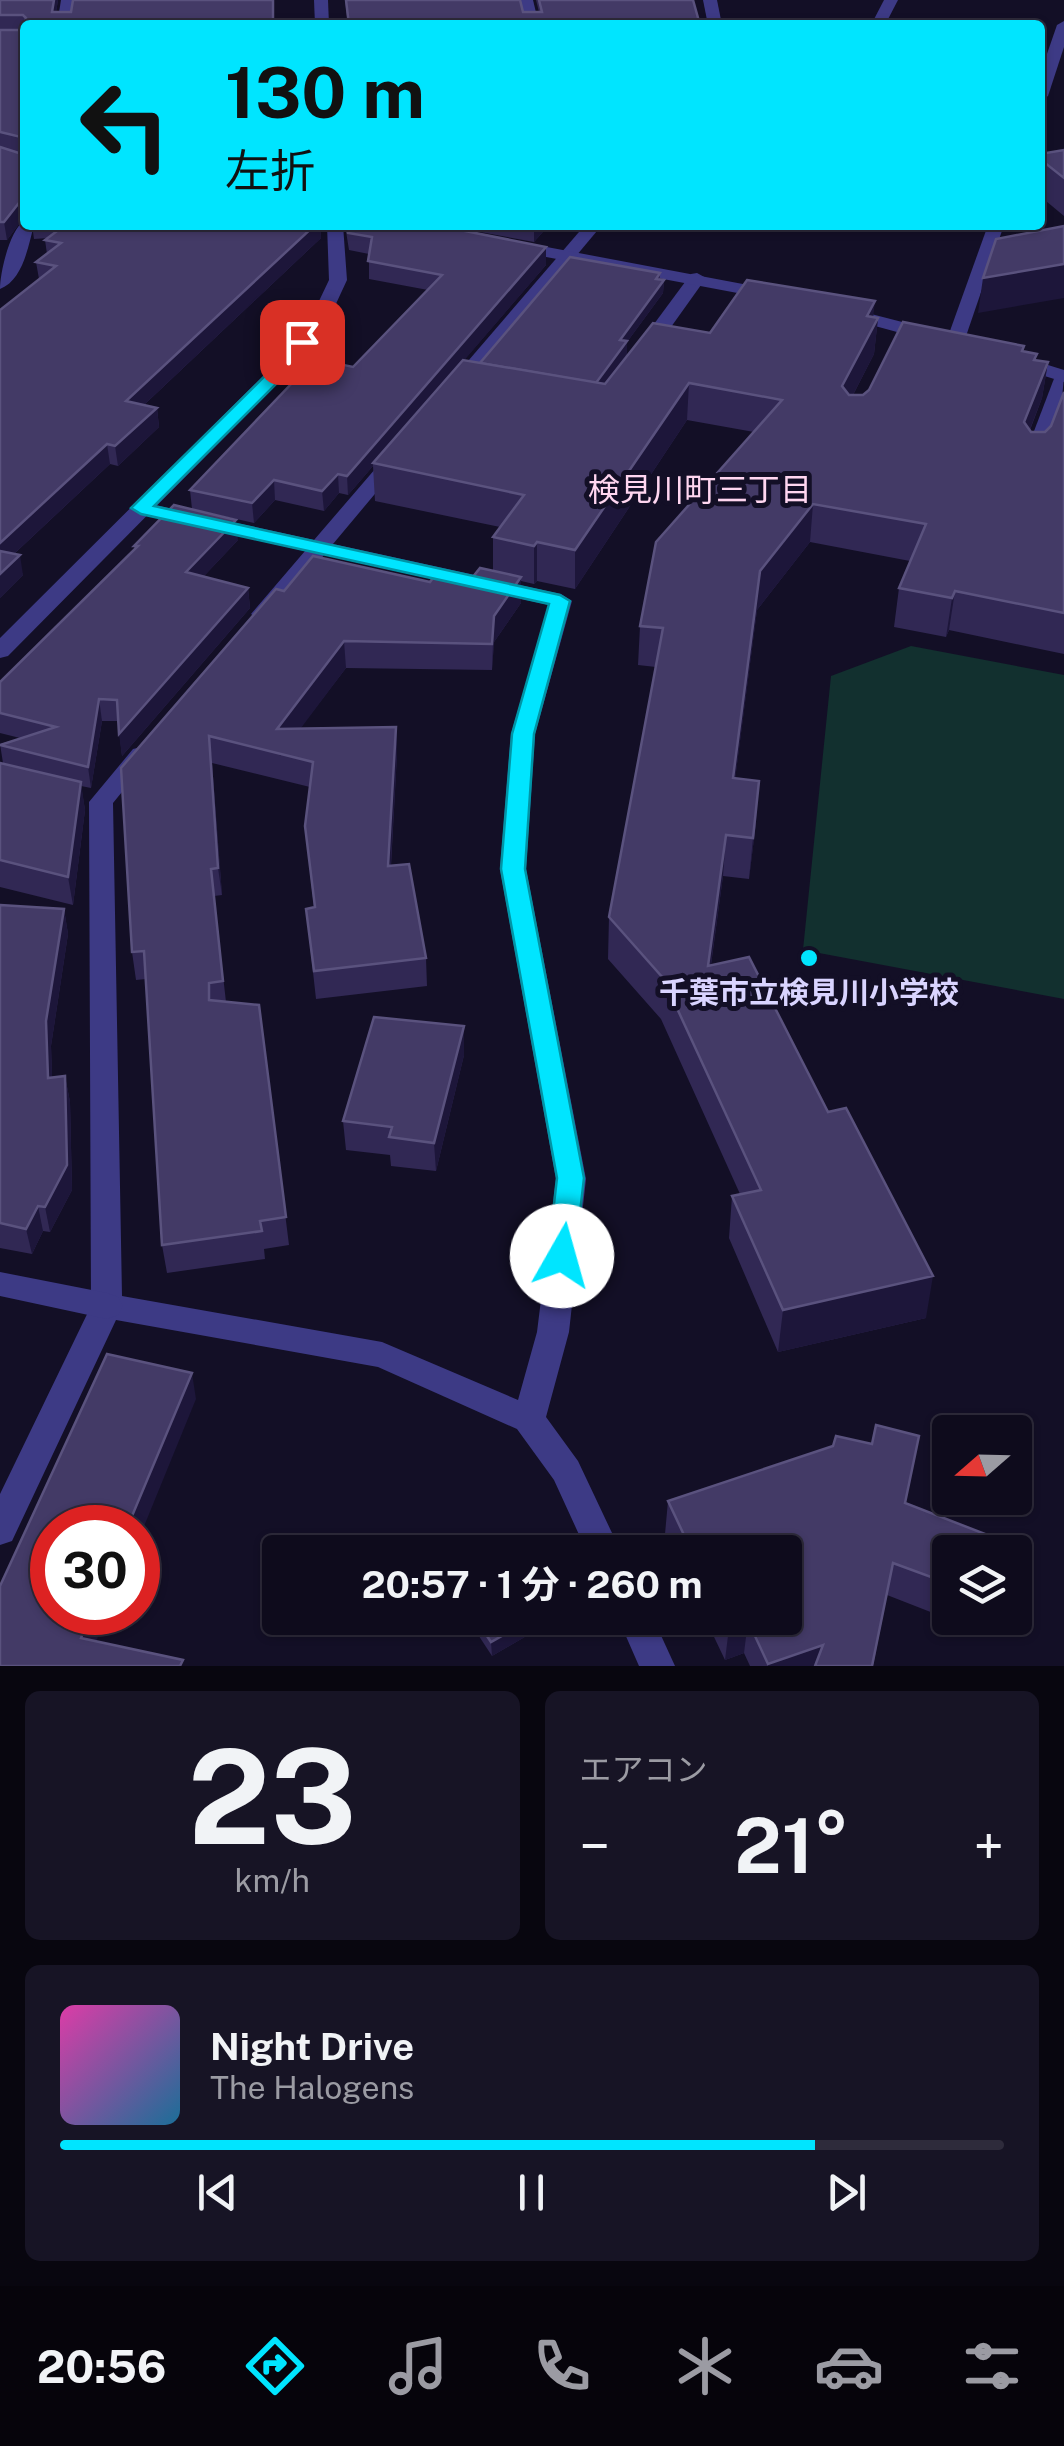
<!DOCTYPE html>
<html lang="ja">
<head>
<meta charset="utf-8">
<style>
	body { margin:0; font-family:"Public Sans","Noto Sans JP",sans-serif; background:#171425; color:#f1f3f6; height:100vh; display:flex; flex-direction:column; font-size:38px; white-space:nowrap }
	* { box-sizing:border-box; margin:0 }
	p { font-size:32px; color:#9b9ba3 }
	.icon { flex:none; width:55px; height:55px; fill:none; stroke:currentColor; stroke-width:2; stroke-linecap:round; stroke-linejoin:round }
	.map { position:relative; height:1666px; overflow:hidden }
	.details { display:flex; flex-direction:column; gap:25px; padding:25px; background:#08060f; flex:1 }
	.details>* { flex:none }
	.banner { position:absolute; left:20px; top:20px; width:1025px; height:210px; border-radius:10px; box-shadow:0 2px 8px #0004,0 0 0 2px #2e2b3b; background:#00e5ff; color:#111; overflow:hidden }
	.needle { width:65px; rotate:250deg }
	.controls { position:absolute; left:932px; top:1415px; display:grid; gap:20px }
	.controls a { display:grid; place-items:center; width:100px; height:100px; border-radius:10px; background:#0e0b1c; box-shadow:0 2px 8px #0004,0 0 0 2px #2e2b3b; font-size:50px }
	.speed { position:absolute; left:30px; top:1505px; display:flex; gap:20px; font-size:50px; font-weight:700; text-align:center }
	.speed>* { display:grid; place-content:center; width:130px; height:130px; border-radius:50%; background:#0e0b1c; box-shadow:0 2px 8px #0004,0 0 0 2px #2e2b3b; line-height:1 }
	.speed .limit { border:15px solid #d22; background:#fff; color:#111 }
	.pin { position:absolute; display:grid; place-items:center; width:85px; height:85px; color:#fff; margin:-42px; border-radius:20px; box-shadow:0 5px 15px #0006 }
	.me { position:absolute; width:110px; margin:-55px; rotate:7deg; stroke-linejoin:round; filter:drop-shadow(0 0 8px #0008) }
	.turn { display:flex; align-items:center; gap:35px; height:210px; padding:0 40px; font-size:45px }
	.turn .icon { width:130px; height:130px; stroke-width:2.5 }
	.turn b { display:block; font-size:70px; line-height:85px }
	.big { font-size:75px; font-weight:700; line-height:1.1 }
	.details .tile { flex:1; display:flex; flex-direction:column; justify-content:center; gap:15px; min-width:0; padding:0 35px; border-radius:15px; background:#171425 }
	.details .dial { align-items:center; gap:0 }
	.dial b { font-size:130px; line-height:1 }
	.song { display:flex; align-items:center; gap:30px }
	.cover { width:120px; height:120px; border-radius:15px; background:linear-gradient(135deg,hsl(320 70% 55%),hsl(200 70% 35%)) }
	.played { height:10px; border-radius:5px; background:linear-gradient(90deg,#00e5ff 80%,#2e2b3b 80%) }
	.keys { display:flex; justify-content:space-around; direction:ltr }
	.heat { display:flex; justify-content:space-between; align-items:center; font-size:55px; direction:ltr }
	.details .tiles { flex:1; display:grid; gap:25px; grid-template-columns:1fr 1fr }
	.tile:last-child { grid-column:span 2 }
	.trip { position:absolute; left:262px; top:1535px; width:540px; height:100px; border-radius:10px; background:#0e0b1c; box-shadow:0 2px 8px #0004,0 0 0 2px #2e2b3b; font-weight:700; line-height:100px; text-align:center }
	.tabs { display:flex; height:160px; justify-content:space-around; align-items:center; background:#06040b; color:#9b9ba3 }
	.tabs .icon { width:70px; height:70px }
	.tabs .on { color:#00e5ff }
	.tabs b { font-size:45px; color:#f1f3f6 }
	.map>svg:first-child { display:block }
	.green { fill:#12302f }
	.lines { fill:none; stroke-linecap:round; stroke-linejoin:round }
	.service { fill:#3d3a85; fill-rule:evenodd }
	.minor { fill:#3d3a85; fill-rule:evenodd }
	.tertiary { fill:#3d3a85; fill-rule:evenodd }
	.wall { fill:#312854 }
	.shaded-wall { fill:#1d163a }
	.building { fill:#433a66; stroke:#5a527e; stroke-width:2.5 }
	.route { fill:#00e5ff; stroke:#0095a6; stroke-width:2.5 }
	.poi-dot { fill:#00e5ff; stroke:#130f26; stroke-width:4 }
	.labels { text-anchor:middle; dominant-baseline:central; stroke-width:10; stroke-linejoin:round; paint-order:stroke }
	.poi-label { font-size:30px; font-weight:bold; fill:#d9d4ff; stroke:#130f26 }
	.neighbourhood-label { font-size:32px; fill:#ffd6f0; stroke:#130f26 }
</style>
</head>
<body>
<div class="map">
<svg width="1064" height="1666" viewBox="0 0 1064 1666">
	<rect width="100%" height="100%" fill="#130f26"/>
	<!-- green -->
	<path class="green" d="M911 646 1064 675V999L803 950 831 676Z"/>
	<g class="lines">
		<!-- service -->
		<path class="service" d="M1064 370C1064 392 1056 459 1033 466L1026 464 1023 460 1055 376Z"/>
		<!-- minor -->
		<g class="minor">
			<path d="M61 0H75L71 25H57Z"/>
			<path d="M519 0H533L539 25H525Z"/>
			<path d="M703 0H717L722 25H708Z"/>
			<path d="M884 0H898L885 25H871Z"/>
			<path d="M1064 21V47L1048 96 1040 101V74L1057 25Z"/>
			<path d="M25 220V225H34C28 247 23 280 0 289 0 272 10 229 25 220Z"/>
			<path d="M585 225H602L464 390H450V382Z"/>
			<path d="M988 225H1004L964 342 955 348 948 346 946 342Z"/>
			<path d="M697 273 706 278 651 355H637V347L691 274Z"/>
			<path d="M395 452 405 458 333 544 561 594 572 601 535 734 526 869 586 1179 569 1332 546 1417 578 1461 621 1552H587L554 1480 517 1429 378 1367 116 1320 12 1541 0 1545V1494L91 1306 89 802 133 749 141 747 153 754 113 803 122 1296 382 1342 518 1400 537 1332 556 1179 500 869 511 734 549 605 324 555 270 619 262 621 251 614 305 551 141 514 131 508 141 502 314 540 388 454Z"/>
			<path d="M618 1618H653L675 1666H639Z"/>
		</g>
		<!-- tertiary -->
		<g class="tertiary">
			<path d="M314 0H328L329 25H315Z"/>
			<path d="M327 225H343L347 280 328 321 293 368 8 656 0 658V638L279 360 310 320 329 280Z"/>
			<path d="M515 241 775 290 784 295 775 300 509 250 506 246Z"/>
			<path d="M848 308 937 331 939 335 930 341 842 317 839 313Z"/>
			<path d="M1016 355 1064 370V382L1009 365 1007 361Z"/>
			<path d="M0 1272 107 1293 118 1297 123 1306 118 1315 107 1319 0 1296Z"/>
		</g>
	</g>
	<!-- wall -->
	<g class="wall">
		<path d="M0 0H58L56 12H71L273 0 25 25V216L7 240H0Z"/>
		<path d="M345 0H520L523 12H539L536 0H693L700 25H348Z"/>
		<path d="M1064 150V216L1040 196V154Z"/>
		<path d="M32 225H320L321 238 144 405 157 408 159 427 118 466 110 464 14 554 23 575 0 598 39 279 36 262 47 254 45 240 48 238 34 239Z"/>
		<path d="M345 225H435L546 247V265L464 360 480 363 660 273V280H664L663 293 627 342V354L605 384 710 333 874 317 878 318 874 354 853 395H863L1023 351 1036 360 1048 362 1042 398 1030 430 1031 432H1045L1051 426 1064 392V654L949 630 946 637 894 627 899 588 910 561 810 542 757 610 735 779 756 822 749 879 723 876 711 965 926 1318 778 1352 729 1238 732 1196 740 1194 661 1019 608 959 609 917 656 667 638 665 640 626 754 432 687 420 575 589 537 581 534 584 521 581V603L494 642 492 670 346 668 300 728 396 727 397 754 391 866 426 958 427 986 316 999 306 909 314 908 305 826 310 787 212 763 222 895 214 896 226 1002 259 1005 289 1245 264 1249 265 1259 167 1273 162 1245 146 979 136 980 132 952 121 768 284 591 472 578 493 571V537L500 527 375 501 373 466 348 495 339 493 324 511 275 500 254 523 192 509 190 490 353 367 428 290 369 279V254L349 250Z"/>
		<path d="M442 225H549L534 242Z"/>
		<path d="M238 540 203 577 248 588 250 608 122 756 118 721H102L91 788 81 786 85 810 73 905 0 887V763H3L0 744 20 738 0 733V682L135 550 134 546Z"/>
		<path d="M0 905 64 909 68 934 51 1046 52 1078 65 1076 70 1102 72 1190 50 1232 43 1231 32 1254 0 1248Z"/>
		<path d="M464 1055 436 1171 391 1166 390 1155 346 1150 343 1121Z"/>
		<path d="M668 1501 906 1503 950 1552V1618H972L969 1627 887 1595 873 1666H750L744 1653 725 1660 705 1618H785V1552H674L665 1534Z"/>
		<path d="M470 1618H547V1624L492 1656 471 1624Z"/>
	</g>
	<!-- shaded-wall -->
	<g class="shaded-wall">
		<path d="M54 0H58L54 25 52 12Z"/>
		<path d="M22 199 25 216 7 240 4 222Z"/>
		<path d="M315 225H320L321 238 128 420 126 401Z"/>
		<path d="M534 225H549L534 242Z"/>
		<path d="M546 247V265L375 464 373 463V466L348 495 347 476Z"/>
		<path d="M1064 264V298L978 313 983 278Z"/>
		<path d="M664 280 663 293 627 342V354L591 402 592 389 620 340Z"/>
		<path d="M875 301 872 328 878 318 874 354 839 422 842 386 867 316Z"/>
		<path d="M1048 362 1042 398 1018 460 1024 422Z"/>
		<path d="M689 383 687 420 575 589V550Z"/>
		<path d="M157 408 159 427 118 466 115 446Z"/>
		<path d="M107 444 110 464 0 567V543Z"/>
		<path d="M338 474 339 493 324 511 322 491Z"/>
		<path d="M274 480 275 500 254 523 252 503Z"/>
		<path d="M813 504 810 542 757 610 730 819 733 778 760 571Z"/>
		<path d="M236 520 238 540 188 593 186 572Z"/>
		<path d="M537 542V581L534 584V546Z"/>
		<path d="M20 555 23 575 0 598V574Z"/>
		<path d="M521 577V603L494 642 492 670 494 616Z"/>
		<path d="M248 588 250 608 122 756 119 734Z"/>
		<path d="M955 591 949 630 946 637 952 598Z"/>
		<path d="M344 641 346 668 280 756 277 729Z"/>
		<path d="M99 699 102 721 91 788 88 767Z"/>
		<path d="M396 727 397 754 389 894 388 866Z"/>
		<path d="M209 736 212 763 222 895 218 868Z"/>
		<path d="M759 781 756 822 749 879 753 838Z"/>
		<path d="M81 782 85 810 73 905 68 877Z"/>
		<path d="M726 835 723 876 705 1007 708 966Z"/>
		<path d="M64 909 68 934 51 1046 53 1104 48 1078 46 1021Z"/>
		<path d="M464 1026V1055L436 1171 434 1143Z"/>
		<path d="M65 1076 70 1102 72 1190 50 1232 45 1207Z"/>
		<path d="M38 1206 43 1231 32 1254 26 1229Z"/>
		<path d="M933 1276 926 1318 778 1352 783 1310Z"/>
		<path d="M192 1373 196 1399 138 1541V1528H127Z"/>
		<path d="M91 1612H108L87 1664 81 1638Z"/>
		<path d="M534 1618H547V1624L492 1656 491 1642Z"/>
		<path d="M748 1621 744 1653 725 1660 729 1628Z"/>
		<path d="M823 1645 820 1666H768V1664Z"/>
	</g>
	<!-- building -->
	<g class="building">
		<path d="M0 0H54L52 12H71L73 0H273V25H25V138L0 132V30H23L26 18 23 15H0Z"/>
		<path d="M346 0H520L523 12H542L539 0H693L700 25H349Z"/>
		<path d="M0 147 22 154 25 151V200L22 199 4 222H0Z"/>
		<path d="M1064 150V178L1040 159V154Z"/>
		<path d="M65 225H315L126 401 157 408 115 446 107 444 0 543V310L56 266 36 262 61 243 45 240Z"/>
		<path d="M346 225H435L546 247 347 476 338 474 322 491 274 480 252 503 190 490 315 359 353 367 442 275 368 261 372 237 348 233Z"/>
		<path d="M1064 226V264L983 278 996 239Z"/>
		<path d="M570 257 660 273 656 279 664 280 620 340 627 341 596 383 480 363Z"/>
		<path d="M747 280 875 301 867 316 878 318 842 386 849 395H863L869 390 903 322 1024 346 1022 351 1037 354 1034 360 1048 362 1024 422 1031 432H1045L1051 426 1064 392V613L955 591 952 598 899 588 926 524 813 504 760 571 733 778 759 781 753 838 726 835 708 966 749 957 828 1112 846 1108 933 1276 783 1310 732 1196 761 1190 663 978 609 917 663 628 640 626 656 542 782 400 689 383 575 550 537 542 534 546 493 537 524 495 373 463 463 360 605 384 653 323 710 333Z"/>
		<path d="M174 505 236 520 186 572 248 588 119 734 117 700 99 699 88 767 0 745 56 727 0 713V682L138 546H134Z"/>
		<path d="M0 551 20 555 0 574Z"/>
		<path d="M313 556 430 582 438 571 472 578 480 568 521 577 494 616 492 644 344 641 277 729 396 727 388 866 409 864 426 958 314 971 306 909 315 907 305 826 313 762 209 736 218 868 211 869 223 981 209 983V1000L259 1005 286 1217 260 1221 262 1231 162 1245 144 951 132 952 121 768 276 589 284 591Z"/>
		<path d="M0 763 81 782 68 877 0 860Z"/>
		<path d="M0 905 64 909 46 1021 48 1078 65 1076 67 1165 45 1207 38 1206 26 1229 0 1223Z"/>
		<path d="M374 1017 464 1026 434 1143 389 1137 392 1127 343 1121Z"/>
		<path d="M107 1354 192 1373 127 1528H52V1612H91L81 1638 183 1660 180 1666H0V1586Z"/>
		<path d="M876 1425 919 1436 905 1503 1016 1546 1014 1552H950V1584L893 1563 872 1666H815L823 1645 768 1664 748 1621 729 1628 724 1618H785V1552H692L668 1501 833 1446 836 1436 872 1444Z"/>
		<path d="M475 1618H534L491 1642Z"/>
	</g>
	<!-- route -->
	<path class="route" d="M296 339 310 342 292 368 154 506 560 595 570 601 534 734 525 869 584 1178 575 1256 571 1263 562 1266 552 1263 548 1256 557 1178 501 869 512 734 549 604 141 514 131 508 280 361Z"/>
	<!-- markers -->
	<circle class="poi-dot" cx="809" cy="958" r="10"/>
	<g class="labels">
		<!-- poi labels -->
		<g class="poi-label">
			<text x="809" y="992">千葉市立検見川小学校</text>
		</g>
		<!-- neighbourhood labels -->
		<g class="neighbourhood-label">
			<text x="700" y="489">検見川町三丁目</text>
		</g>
	</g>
</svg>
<div class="controls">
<a><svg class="needle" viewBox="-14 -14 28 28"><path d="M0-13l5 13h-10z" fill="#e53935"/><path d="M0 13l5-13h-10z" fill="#9b9ba3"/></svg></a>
<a><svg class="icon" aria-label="layers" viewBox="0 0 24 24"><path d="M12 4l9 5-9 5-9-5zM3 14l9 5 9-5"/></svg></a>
</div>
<div class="speed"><div class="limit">30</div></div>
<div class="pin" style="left:302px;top:342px;background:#d93025"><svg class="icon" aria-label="arrive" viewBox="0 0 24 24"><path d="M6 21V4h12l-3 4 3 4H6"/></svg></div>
<svg class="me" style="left:562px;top:1256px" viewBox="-20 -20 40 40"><circle r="19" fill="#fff"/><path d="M0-13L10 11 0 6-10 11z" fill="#00e5ff"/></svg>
<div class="trip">20:57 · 1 分 · 260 m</div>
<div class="banner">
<div class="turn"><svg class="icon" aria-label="left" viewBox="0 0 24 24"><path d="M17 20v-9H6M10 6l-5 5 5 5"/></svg><div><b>130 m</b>左折</div></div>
</div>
</div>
<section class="details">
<div class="tiles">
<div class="tile dial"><b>23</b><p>km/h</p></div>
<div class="tile"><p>エアコン</p>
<div class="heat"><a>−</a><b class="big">21°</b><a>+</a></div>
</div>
<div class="tile">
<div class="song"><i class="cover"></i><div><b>Night Drive</b><p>The Halogens</p></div></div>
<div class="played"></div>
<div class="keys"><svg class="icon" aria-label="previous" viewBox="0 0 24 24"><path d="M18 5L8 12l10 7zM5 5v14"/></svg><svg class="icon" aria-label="pause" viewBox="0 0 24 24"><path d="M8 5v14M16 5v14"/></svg><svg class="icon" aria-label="next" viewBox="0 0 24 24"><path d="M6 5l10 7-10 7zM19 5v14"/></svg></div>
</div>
</div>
</section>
<nav class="tabs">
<b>20:56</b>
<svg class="icon on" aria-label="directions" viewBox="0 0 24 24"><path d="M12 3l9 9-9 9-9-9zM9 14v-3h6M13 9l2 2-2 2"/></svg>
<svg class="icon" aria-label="music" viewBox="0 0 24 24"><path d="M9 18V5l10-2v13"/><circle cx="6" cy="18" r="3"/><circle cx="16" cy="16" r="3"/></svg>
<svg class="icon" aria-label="phone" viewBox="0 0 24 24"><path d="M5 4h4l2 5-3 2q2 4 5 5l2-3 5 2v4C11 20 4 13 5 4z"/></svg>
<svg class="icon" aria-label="climate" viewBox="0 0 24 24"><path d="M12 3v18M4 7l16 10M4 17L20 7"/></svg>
<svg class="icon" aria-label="car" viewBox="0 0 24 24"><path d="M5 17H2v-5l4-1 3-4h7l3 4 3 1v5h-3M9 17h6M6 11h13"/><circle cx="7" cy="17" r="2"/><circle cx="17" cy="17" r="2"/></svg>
<svg class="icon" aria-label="filters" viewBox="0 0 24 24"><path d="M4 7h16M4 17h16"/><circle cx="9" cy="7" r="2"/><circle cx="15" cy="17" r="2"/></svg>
</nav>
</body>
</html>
